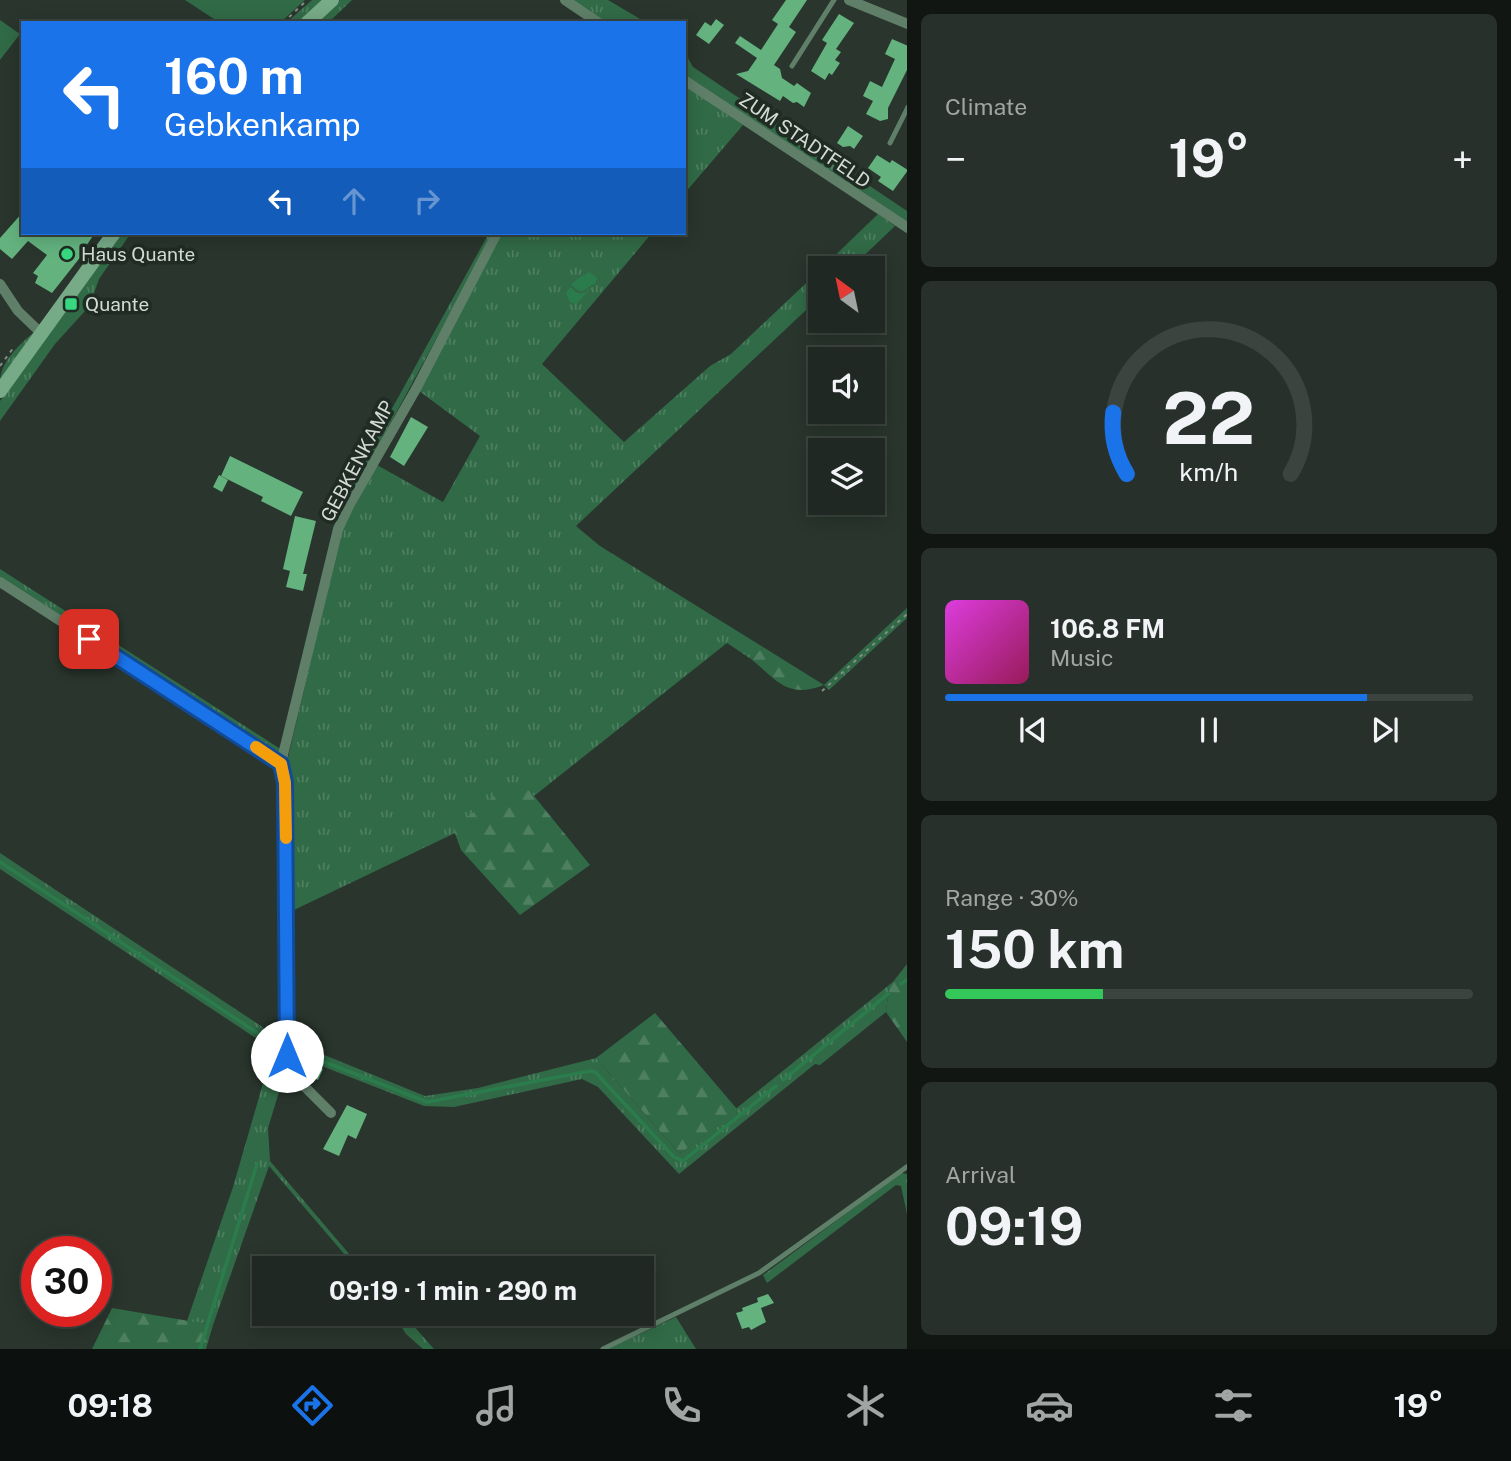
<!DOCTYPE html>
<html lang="en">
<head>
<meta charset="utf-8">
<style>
	body { margin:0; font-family:"Public Sans",sans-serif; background:#27302a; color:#f1f3f6; height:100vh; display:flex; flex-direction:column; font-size:26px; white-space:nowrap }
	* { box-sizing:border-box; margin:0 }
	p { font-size:23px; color:#a1a6a5 }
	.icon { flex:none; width:38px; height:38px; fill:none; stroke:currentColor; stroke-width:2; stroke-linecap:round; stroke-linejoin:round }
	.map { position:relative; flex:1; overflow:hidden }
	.details { display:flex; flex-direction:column; gap:14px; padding:14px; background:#111613; width:604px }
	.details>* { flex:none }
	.banner { position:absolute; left:21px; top:21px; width:665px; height:214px; border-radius:0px; box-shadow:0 4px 18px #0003,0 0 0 2px #3c4440; background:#1a73e8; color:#fff; overflow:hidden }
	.needle { width:46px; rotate:327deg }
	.buttons { position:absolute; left:808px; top:256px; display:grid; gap:14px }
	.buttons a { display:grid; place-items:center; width:77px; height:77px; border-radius:0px; background:#1f2822; box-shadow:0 4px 18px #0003,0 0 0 2px #3c4440; font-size:35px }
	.speed { position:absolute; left:21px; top:1236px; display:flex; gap:14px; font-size:35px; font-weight:700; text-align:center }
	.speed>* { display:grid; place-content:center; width:91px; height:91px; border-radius:50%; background:#1f2822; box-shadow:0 4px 18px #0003,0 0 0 2px #3c4440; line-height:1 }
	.speed .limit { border:10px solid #d22; background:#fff; color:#111 }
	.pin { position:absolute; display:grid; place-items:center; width:60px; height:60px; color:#fff; margin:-30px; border-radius:14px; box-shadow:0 4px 10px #0006 }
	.me { position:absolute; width:77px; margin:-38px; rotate:0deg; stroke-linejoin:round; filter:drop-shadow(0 0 5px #0008) }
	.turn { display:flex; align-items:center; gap:24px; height:147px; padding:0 28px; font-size:32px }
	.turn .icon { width:91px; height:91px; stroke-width:2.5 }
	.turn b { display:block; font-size:49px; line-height:60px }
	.lanes { display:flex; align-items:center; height:66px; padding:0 28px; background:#0003; justify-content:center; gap:35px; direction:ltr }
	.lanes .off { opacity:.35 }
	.big { font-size:52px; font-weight:700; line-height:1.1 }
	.details .card { flex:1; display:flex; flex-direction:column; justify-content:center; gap:10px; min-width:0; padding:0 24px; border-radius:10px; background:#27302a }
	.details .dial { align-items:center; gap:0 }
	.dial svg { height:182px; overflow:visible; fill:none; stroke:#3c4440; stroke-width:7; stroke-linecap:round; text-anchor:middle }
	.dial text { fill:#f1f3f6; stroke:none }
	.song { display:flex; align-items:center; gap:21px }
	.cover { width:84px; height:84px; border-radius:10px; background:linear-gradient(135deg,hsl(300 70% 55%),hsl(330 70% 35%)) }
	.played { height:7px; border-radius:4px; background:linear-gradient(90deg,#1a73e8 80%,#3c4440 80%) }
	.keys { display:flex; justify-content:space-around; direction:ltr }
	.heat { display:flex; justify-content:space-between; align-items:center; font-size:38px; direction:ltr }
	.charge { height:10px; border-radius:5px; background:linear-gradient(90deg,#34c759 30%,#3c4440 0) }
	.trip { position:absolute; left:252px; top:1256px; width:402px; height:70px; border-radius:0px; background:#1f2822; box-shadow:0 4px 18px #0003,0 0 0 2px #3c4440; font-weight:700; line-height:70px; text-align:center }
	.menu { display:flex; height:112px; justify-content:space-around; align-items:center; background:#0c100e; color:#a1a6a5 }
	.menu .icon { width:49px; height:49px }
	.menu .active { color:#1a73e8 }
	.menu b { font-size:32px; color:#f1f3f6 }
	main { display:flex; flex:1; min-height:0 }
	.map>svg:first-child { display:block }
	.grass { fill:url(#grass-tufts) }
	.forest { fill:url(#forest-firs) }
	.park { fill:#316a46 }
	.water { fill:url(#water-waves) }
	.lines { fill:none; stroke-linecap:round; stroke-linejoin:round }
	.stream { stroke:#2b7c4c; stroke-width:3.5 }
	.building { fill:#64b37f }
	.path { stroke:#848e87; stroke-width:2; stroke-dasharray:3.5 5; stroke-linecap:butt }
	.service { stroke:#5f7f69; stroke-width:5 }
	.minor { stroke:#5f7f69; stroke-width:10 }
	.secondary { stroke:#77aa87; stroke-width:14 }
	.route-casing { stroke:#114b97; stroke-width:18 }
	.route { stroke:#1a73e8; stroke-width:12 }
	.slow { stroke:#f59e0b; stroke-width:12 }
	.poi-dot { fill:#38d880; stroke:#1f2b23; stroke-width:2.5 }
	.labels { text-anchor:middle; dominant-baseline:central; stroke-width:7; stroke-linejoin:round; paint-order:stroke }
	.street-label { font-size:19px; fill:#d3dbd5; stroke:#1f2b23 }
	.poi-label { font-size:19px; fill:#d3dbd5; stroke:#1f2b23; text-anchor:start }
</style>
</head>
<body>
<main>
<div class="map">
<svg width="908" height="1349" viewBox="0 0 908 1349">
	<defs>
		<pattern id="grass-tufts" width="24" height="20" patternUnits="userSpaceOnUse" patternTransform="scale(1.75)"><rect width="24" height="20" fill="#316a46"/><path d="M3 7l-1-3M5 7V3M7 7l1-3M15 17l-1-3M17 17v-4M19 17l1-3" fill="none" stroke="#4e7f60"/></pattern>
		<pattern id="forest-firs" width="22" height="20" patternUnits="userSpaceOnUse" patternTransform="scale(1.75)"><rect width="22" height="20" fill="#316a46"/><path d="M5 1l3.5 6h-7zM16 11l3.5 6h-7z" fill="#4e7f60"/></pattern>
		<pattern id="water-waves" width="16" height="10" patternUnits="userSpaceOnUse" patternTransform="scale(1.75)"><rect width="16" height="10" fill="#2b7c4c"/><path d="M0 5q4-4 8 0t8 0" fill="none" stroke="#346247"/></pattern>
	</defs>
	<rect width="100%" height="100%" fill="#29352d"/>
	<!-- grass -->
	<g class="grass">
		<path d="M312 0H323L298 23H286Z"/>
		<path d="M340 0H352L328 23H315Z"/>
		<path d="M572 0H608L647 23H606Z"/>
		<path d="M684 51 693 67 907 211V224L684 76Z"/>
		<path d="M684 85 743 125 684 194Z"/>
		<path d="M878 214 895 226 851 268H822Z"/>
		<path d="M122 233H131L99 279 91 302 85 311 55 344 0 421V401Z"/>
		<path d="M489 233H494L348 501 333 493 347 490Z"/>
		<path d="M501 233H652L542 364 624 442 710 366 731 354 821 269V296L576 526 600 546 763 647 751 659 727 643 534 796 530 791 453 828 455 833 294 910 291 922 287 762 342 528 377 465 443 502 480 436 419 391Z"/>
		<path d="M34 332 0 382C0 362 19 345 34 332Z"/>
		<path d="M0 569 279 748 283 747V750L274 755 0 578Z"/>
		<path d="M907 608V618L829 690 824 685Z"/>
		<path d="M0 853 270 1032 283 1037 287 1066 268 1128 270 1161 362 1269H357L269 1166 213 1325 187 1321 233 1187 268 1066 277 1052 0 869Z"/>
		<path d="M894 981 889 987 886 1012 820 1065 815 1064 679 1174 598 1087 582 1079 454 1107 424 1106 291 1054 290 1041 425 1096 478 1088 596 1058 680 1154Z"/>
		<path d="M901 1173 907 1174V1214L901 1186 896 1185 767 1283 763 1275Z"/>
		<path d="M393 1314H403L434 1349H423L406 1334Z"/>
		<path d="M676 1317 696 1349H608Z"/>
	</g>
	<!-- forest -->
	<g class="forest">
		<path d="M763 647 824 685C787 699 778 681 751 659Z"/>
		<path d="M507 786 530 791 590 865 520 915 461 850 453 828Z"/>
		<path d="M907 964H908L907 1042 886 1012 889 987Z"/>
		<path d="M655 1013 737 1109 680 1154 596 1058Z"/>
		<path d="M112 1308 213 1325 206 1349H92Z"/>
	</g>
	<!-- park -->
	<g class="park">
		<path d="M185 0H305L280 23H220Z"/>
		<path d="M0 20 20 34 0 60Z"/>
	</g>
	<!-- water -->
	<path class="water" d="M588 271 597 278 595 284 576 304 570 302 566 293 573 283Z"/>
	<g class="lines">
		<!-- stream -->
		<g class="stream">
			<path d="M0 862 274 1044"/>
			<path d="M901 984 908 979"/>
			<path d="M294 1050 427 1102 590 1071 595 1072 674 1157 683 1161 776 1086"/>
			<path d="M783 1080 888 994"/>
			<path d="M200 1349 257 1164"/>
		</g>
	</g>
	<!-- building -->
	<g class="building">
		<path d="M786 0H807L789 27 796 32 774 65 780 69 782 78 794 86 797 83 811 93 804 107 797 102 793 103 783 96 780 101 736 74 748 71 757 58 735 43 740 36 761 50 778 24 772 20Z"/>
		<path d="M839 14 854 23 836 49 841 52 835 60 840 63 832 75 829 73 825 80 811 71 827 43 822 40Z"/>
		<path d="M716 19 724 25 709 44 696 35 705 22 711 26Z"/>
		<path d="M892 39 908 46V68L888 108V119L880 121 866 114 873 101 863 96 870 81 882 87 895 59 885 54Z"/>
		<path d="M848 126 863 136 854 149 850 146 843 147 837 143Z"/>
		<path d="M877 155 890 163 892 160 908 170 893 191 878 181 881 177 868 168Z"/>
		<path d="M23 212V233H95L86 246 87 254 85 257 82 255 52 293 35 283 38 276 33 273 47 255 28 241 12 259 0 249V238Z"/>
		<path d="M411 417 428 427 404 466 390 457Z"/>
		<path d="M230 456 303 492 291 516 261 501 263 497 221 476Z"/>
		<path d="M219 475 228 480 222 492 213 487Z"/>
		<path d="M295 516 316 521 303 574H307L303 591 286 587 290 571 283 569Z"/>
		<path d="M308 1062 323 1069 318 1080 303 1073Z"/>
		<path d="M347 1105 367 1114 356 1139 348 1135 339 1156 323 1149Z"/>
		<path d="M768 1294 774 1303 761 1308 766 1322 751 1330 749 1327 742 1329 736 1313 743 1311 742 1308 758 1302 757 1298Z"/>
	</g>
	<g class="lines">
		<!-- path -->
		<g class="path">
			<path d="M283 23 307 0"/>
			<path d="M0 366 14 347"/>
			<path d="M822 691 908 613"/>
		</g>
		<!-- service -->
		<g class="service">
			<path d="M792 66 834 0"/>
			<path d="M890 143 908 107"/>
			<path d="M603 1349 759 1273 908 1166"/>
		</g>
		<!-- minor -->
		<g class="minor">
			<path d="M565 0 599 23"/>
			<path d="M849 0 908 24"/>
			<path d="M684 80 908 228"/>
			<path d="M0 284 18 311 41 333"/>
			<path d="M0 582 281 763 338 529 350 504 416 389 497 233"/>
			<path d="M281 763 285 783 287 1056 292 1074 331 1113"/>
		</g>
		<!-- secondary -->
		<g class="secondary">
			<path d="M307 23 332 0"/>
			<path d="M0 391 114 233"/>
		</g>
	</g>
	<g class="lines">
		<defs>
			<path id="route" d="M89 639 281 764 285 783 287 1056"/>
		</defs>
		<!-- route casing -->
		<use href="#route" class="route-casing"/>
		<!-- route -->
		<use href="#route" class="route"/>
		<!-- slow -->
		<path class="slow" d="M256 747 281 764 285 783 286 838"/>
	</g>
	<!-- markers -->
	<g class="poi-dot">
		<circle cx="67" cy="254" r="7"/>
		<rect x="64" y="297" width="14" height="14" rx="3.5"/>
	</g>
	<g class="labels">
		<!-- street labels -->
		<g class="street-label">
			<text transform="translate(805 140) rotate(34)">ZUM STADTFELD</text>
			<text transform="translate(357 461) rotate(-62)">GEBKENKAMP</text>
		</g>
		<!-- poi labels -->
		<g class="poi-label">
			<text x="81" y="254">Haus Quante</text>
			<text x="85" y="304">Quante</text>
		</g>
	</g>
</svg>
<div class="buttons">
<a><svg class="needle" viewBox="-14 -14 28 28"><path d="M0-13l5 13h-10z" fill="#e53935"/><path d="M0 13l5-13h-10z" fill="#a1a6a5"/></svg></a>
<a><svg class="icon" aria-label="sound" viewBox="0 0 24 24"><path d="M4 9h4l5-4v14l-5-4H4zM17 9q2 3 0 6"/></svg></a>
<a><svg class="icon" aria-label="layers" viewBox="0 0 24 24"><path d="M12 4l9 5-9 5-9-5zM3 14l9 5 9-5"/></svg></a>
</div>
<div class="speed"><div class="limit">30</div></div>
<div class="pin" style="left:89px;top:639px;background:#d93025"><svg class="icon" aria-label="arrive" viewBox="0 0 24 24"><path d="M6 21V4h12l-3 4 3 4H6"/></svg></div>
<svg class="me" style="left:287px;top:1056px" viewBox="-20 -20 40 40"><circle r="19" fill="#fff"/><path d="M0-13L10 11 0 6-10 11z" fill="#1a73e8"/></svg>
<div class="trip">09:19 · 1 min · 290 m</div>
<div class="banner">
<div class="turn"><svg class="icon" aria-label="left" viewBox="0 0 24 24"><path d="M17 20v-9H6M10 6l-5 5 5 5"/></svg><div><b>160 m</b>Gebkenkamp</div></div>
<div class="lanes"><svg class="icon" aria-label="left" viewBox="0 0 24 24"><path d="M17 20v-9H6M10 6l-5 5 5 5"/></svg><svg class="icon off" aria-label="ahead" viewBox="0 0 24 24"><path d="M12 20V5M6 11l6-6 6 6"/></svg><svg class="icon off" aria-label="right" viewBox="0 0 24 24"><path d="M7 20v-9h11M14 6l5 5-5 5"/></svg></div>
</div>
</div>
<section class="details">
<div class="card"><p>Climate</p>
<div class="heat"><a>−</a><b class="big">19°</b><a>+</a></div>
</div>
<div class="card dial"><svg viewBox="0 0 100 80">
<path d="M14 69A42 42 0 1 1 86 69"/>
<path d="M14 69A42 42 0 0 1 8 42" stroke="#1a73e8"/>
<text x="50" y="56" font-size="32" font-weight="700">22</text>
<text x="50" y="72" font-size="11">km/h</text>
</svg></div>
<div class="card">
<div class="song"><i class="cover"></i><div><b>106.8 FM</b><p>Music</p></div></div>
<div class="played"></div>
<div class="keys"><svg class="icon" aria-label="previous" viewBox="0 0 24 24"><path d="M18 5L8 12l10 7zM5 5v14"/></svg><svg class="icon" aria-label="pause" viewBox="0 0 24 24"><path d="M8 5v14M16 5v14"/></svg><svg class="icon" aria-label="next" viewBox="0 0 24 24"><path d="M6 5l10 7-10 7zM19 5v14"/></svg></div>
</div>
<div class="card"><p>Range · 30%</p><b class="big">150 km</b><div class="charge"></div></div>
<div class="card"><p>Arrival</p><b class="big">09:19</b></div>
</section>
</main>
<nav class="menu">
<b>09:18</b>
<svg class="icon active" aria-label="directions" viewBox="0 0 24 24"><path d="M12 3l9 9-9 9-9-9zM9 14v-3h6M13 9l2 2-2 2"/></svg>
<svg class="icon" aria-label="music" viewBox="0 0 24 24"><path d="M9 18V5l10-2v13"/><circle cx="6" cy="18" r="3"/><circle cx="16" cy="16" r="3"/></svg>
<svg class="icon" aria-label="phone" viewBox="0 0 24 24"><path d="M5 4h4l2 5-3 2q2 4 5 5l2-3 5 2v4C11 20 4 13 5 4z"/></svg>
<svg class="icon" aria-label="climate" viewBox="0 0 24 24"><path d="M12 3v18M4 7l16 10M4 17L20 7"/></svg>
<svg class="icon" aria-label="car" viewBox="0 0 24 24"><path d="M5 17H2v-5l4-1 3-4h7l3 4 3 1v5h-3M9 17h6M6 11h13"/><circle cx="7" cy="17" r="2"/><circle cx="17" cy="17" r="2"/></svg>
<svg class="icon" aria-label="filters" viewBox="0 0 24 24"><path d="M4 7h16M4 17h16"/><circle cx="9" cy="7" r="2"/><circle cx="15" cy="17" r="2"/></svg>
<b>19°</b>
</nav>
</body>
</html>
